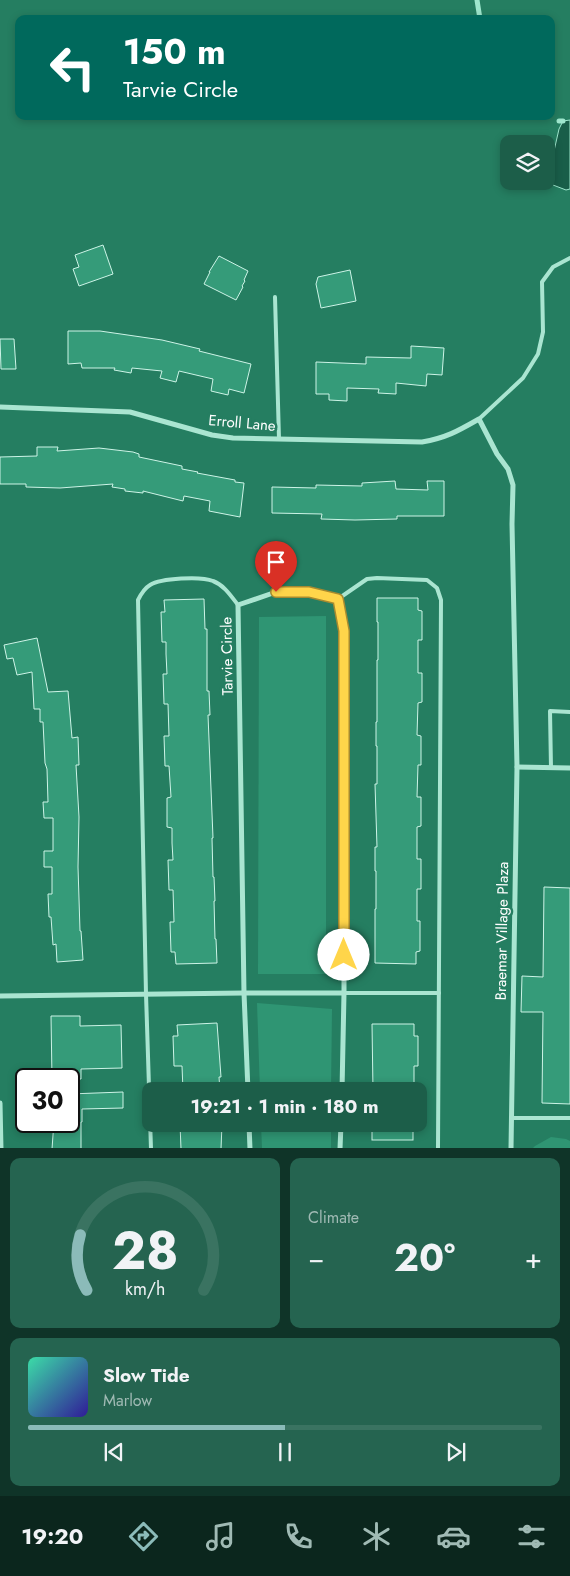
<!DOCTYPE html>
<html lang="en">
<head>
<meta charset="utf-8">
<style>
	body { margin:0; font-family:Jost,sans-serif; background:#256450; color:#f1f3f6; height:100vh; display:flex; flex-direction:column; font-size:19px; white-space:nowrap }
	* { box-sizing:border-box; margin:0 }
	p { font-size:16px; color:#a0bab4 }
	.icon { flex:none; width:28px; height:28px; fill:none; stroke:currentColor; stroke-width:2; stroke-linecap:round; stroke-linejoin:round }
	.map { position:relative; height:1148px; overflow:hidden }
	.sheet { display:flex; flex-direction:column; gap:10px; padding:10px; background:#0f3428; flex:1 }
	.sheet>* { flex:none }
	.banner { position:absolute; left:15px; top:15px; width:540px; height:105px; border-radius:10px; box-shadow:0 2px 8px #0003; background:#00695c; color:#fff; overflow:hidden }
	.buttons { position:absolute; left:500px; top:135px; display:grid; gap:10px }
	.buttons a { display:grid; place-items:center; width:55px; height:55px; border-radius:10px; background:#1c5e49; box-shadow:0 2px 8px #0003; font-size:25px }
	.speed { position:absolute; left:15px; top:1068px; display:flex; gap:10px; font-size:25px; font-weight:700; text-align:center }
	.speed>* { display:grid; place-content:center; width:65px; height:65px; border-radius:50%; background:#1c5e49; box-shadow:0 2px 8px #0003; line-height:1 }
	.speed .limit { border:2px solid #111; border-radius:8px; background:#fff; color:#111 }
	.pin { position:absolute; display:grid; place-items:center; width:42px; height:42px; color:#fff; margin:-51px -21px; border-radius:50% 50% 50% 0; rotate:-45deg; box-shadow:0 0 5px #0007 }
	.pin .icon { rotate:45deg }
	.me { position:absolute; width:55px; margin:-28px; rotate:0deg; stroke-linejoin:round; filter:drop-shadow(0 0 4px #0008) }
	.turn { display:flex; align-items:center; gap:18px; height:105px; padding:0 25px; font-size:22px }
	.turn .icon { width:65px; height:65px; stroke-width:2.5 }
	.turn b { display:block; font-size:35px; line-height:42px }
	.big { font-size:38px; font-weight:700; line-height:1.1 }
	.sheet .card { flex:1; display:flex; flex-direction:column; justify-content:center; gap:8px; min-width:0; padding:0 18px; border-radius:10px; background:#256450 }
	.sheet .dial { align-items:center; gap:0 }
	.dial svg { height:130px; overflow:visible; fill:none; stroke:#3a7361; stroke-width:7; stroke-linecap:round; text-anchor:middle }
	.dial text { fill:#f1f3f6; stroke:none }
	.song { display:flex; align-items:center; gap:15px }
	.cover { width:60px; height:60px; border-radius:8px; background:linear-gradient(135deg,hsl(160 70% 55%),hsl(250 70% 35%)) }
	.played { height:5px; border-radius:2px; background:linear-gradient(90deg,#8bbbb9 50%,#3a7361 50%) }
	.keys { display:flex; justify-content:space-around; direction:ltr }
	.heat { display:flex; justify-content:space-between; align-items:center; font-size:28px; direction:ltr }
	.sheet .tiles { flex:1; display:grid; gap:10px; grid-template-columns:1fr 1fr }
	.card:last-child { grid-column:span 2 }
	.trip { position:absolute; left:142px; top:1082px; width:285px; height:50px; border-radius:10px; background:#1c5e49; box-shadow:0 2px 8px #0003; font-weight:700; line-height:50px; text-align:center }
	.tabs { display:flex; height:80px; justify-content:space-around; align-items:center; background:#0b261d; color:#a0bab4 }
	.tabs .icon { width:35px; height:35px }
	.tabs .current { color:#8bbbb9 }
	.tabs b { font-size:22px; color:#f1f3f6 }
	.map>svg:first-child { display:block }
	.green { fill:#2f9573 }
	.water { fill:#195e49; stroke:#9ee6cd }
	.lines { fill:none; stroke-linecap:round; stroke-linejoin:round }
	.stream { stroke:#9ee6cd; stroke-width:5 }
	.building { fill:#359b79; stroke:#cdf4e7 }
	.lane { stroke:#aae5d1; stroke-width:4 }
	.street { stroke:#aae5d1; stroke-width:5 }
	.route-casing { stroke:#a68a30; stroke-width:12 }
	.route { stroke:#ffd54a; stroke-width:9 }
	.labels { text-anchor:middle; dominant-baseline:central; stroke-width:5; stroke-linejoin:round; paint-order:stroke }
	.street-label { font-size:15px; fill:#fff; stroke:#257e61 }
</style>
</head>
<body>
<div class="map">
<svg width="570" height="1149" viewBox="0 0 570 1149">
	<rect width="100%" height="100%" fill="#257e61"/>
	<!-- green -->
	<g class="green">
		<path d="M326 616V974H258L259 617Z"/>
		<path d="M257 1003 332 1009 331 1091H260Z"/>
		<path d="M261 1124H331V1148H262Z"/>
		<path d="M551 1137 566 1139 570 1141V1148H533L535 1146Z"/>
	</g>
	<!-- water -->
	<path class="water" d="M570 120V189L566 190 553 185 549 173 559 129 563 121Z"/>
	<g class="lines">
		<!-- stream -->
		<g class="stream">
			<path d="M477 0 480 19"/>
			<path d="M559 121H563"/>
		</g>
	</g>
	<!-- building -->
	<g class="building">
		<path d="M103 245 113 274 79 286 73 269 79 267 75 255Z"/>
		<path d="M219 256 248 271 244 280 245 281 242 286 243 287 236 300 204 284 210 272H209Z"/>
		<path d="M350 270 356 301 321 308 316 284 318 277Z"/>
		<path d="M68 331H100L162 340 200 349 199 351 251 364 244 393 229 389 228 395 211 391 213 379 179 371 176 382 160 378 162 371 132 368 131 373 114 370 115 368H82L81 363 68 364Z"/>
		<path d="M0 339H14L16 369H1Z"/>
		<path d="M411 346 444 348 442 375 427 374 426 386 396 383V394L378 393 379 389 347 388V401L329 400V394H316V362L366 364V357L411 358Z"/>
		<path d="M37 447H58L57 451 99 448 133 452 139 454V457L182 466V469L198 472 197 473 235 480V482L244 483 240 517 209 511 210 501 184 496 183 501 143 491V493L125 491V489L112 487 113 484 60 488 26 487V484H0V457L37 456Z"/>
		<path d="M395 481 396 489 428 490 427 481H444V516H397V519L355 520 321 519 322 514 272 513V487L316 488V485L362 486V483Z"/>
		<path d="M377 598H418V610L422 611V640H418V673H422V702L418 703 417 735 421 736V765H418L417 797H421V826L417 827V859H421V889H417V921H420V951L416 952V964L375 963V909H376V871H375V847H377L375 784H377V746H376V722H377V660H378V622H377Z"/>
		<path d="M204 599 205 629H207V691H209L210 715H208L213 838H212L213 877H214L215 901H214L215 939H216L217 963 176 964 175 952H171L170 922H174L173 890H169L168 860H173L172 843V828L167 827V798L171 797 169 766H165L164 736H169L168 704H164L163 674H167L166 654V642H162L161 612H165L164 600Z"/>
		<path d="M37 638 48 692 68 691 72 738 78 737 79 765H76L79 817 78 867 80 931H81L83 960 57 962 56 944 53 945 51 917H49L48 894H52V867H44V851H53V818H44L43 802H48L47 769 45 763 43 722H40V709H34L32 672 17 675 13 658 7 659 4 645Z"/>
		<path d="M544 887 570 888V1104L542 1103 543 1012H521L522 976 543 977Z"/>
		<path d="M51 1016H80V1026L121 1025 122 1068 81 1069V1079H52Z"/>
		<path d="M217 1023 221 1077H219L220 1091H183L182 1066H174L173 1036H178L177 1025Z"/>
		<path d="M372 1024H414V1036H418V1066H414V1091H373Z"/>
		<path d="M123 1092V1108L82 1109V1122H81V1149H52L54 1121H69V1094Z"/>
		<path d="M180 1124H222L221 1149H181Z"/>
		<rect x="372" y="1124" width="41" height="16"/>
	</g>
	<g class="lines">
		<!-- lane -->
		<g class="lane">
			<path d="M275 297 279 439"/>
			<path d="M479 419 523 378 538 354 543 332 542 282 553 267 570 258"/>
			<path d="M338 599 367 579 377 578 427 580 437 588 441 600 438 1149"/>
			<path d="M551 768 550 711 570 712"/>
			<path d="M344 993H439"/>
			<path d="M511 1118H570"/>
			<path d="M151 1149 146 994 138 600C141 594 145 588 150 585 161 578 201 576 213 581 224 585 231 596 238 605"/>
		</g>
		<!-- street -->
		<g class="street">
			<path d="M0 407 130 412 212 435 233 438 422 442C446 438 458 431 479 419L497 454 508 469 513 485 512 524 517 767 511 1149"/>
			<path d="M517 767 570 768"/>
			<path d="M0 996 244 993H344"/>
			<path d="M248 1091 244 993 238 605 276 592H309L338 599 344 631V993L342 1091"/>
			<path d="M0 1103 1 1149"/>
			<path d="M249 1124 250 1149"/>
			<path d="M340 1149 341 1124"/>
		</g>
	</g>
	<g class="lines">
		<defs>
			<path id="route" d="M276 592H309L338 599 344 631V955"/>
		</defs>
		<!-- route casing -->
		<use href="#route" class="route-casing"/>
		<!-- route -->
		<use href="#route" class="route"/>
	</g>
	<g class="labels">
		<!-- street labels -->
		<g class="street-label">
			<text transform="translate(242 423) rotate(5)">Erroll Lane</text>
			<text transform="translate(227 656) rotate(-91)">Tarvie Circle</text>
			<text transform="translate(502 931) rotate(-89)">Braemar Village Plaza</text>
		</g>
	</g>
</svg>
<div class="buttons">
<a><svg class="icon" aria-label="layers" viewBox="0 0 24 24"><path d="M12 4l9 5-9 5-9-5zM3 14l9 5 9-5"/></svg></a>
</div>
<div class="speed"><div class="limit">30</div></div>
<div class="pin" style="left:276px;top:592px;background:#d93025"><svg class="icon" aria-label="arrive" viewBox="0 0 24 24"><path d="M6 21V4h12l-3 4 3 4H6"/></svg></div>
<svg class="me" style="left:344px;top:955px" viewBox="-20 -20 40 40"><circle r="19" fill="#fff"/><path d="M0-13L10 11 0 6-10 11z" fill="#ffd54a"/></svg>
<div class="trip">19:21 · 1 min · 180 m</div>
<div class="banner">
<div class="turn"><svg class="icon" aria-label="left" viewBox="0 0 24 24"><path d="M17 20v-9H6M10 6l-5 5 5 5"/></svg><div><b>150 m</b>Tarvie Circle</div></div>
</div>
</div>
<section class="sheet">
<div class="tiles">
<div class="card dial"><svg viewBox="0 0 100 80">
<path d="M14 69A42 42 0 1 1 86 69"/>
<path d="M14 69A42 42 0 0 1 10 35" stroke="#8bbbb9"/>
<text x="50" y="56" font-size="32" font-weight="700">28</text>
<text x="50" y="72" font-size="11">km/h</text>
</svg></div>
<div class="card"><p>Climate</p>
<div class="heat"><a>−</a><b class="big">20°</b><a>+</a></div>
</div>
<div class="card">
<div class="song"><i class="cover"></i><div><b>Slow Tide</b><p>Marlow</p></div></div>
<div class="played"></div>
<div class="keys"><svg class="icon" aria-label="previous" viewBox="0 0 24 24"><path d="M18 5L8 12l10 7zM5 5v14"/></svg><svg class="icon" aria-label="pause" viewBox="0 0 24 24"><path d="M8 5v14M16 5v14"/></svg><svg class="icon" aria-label="next" viewBox="0 0 24 24"><path d="M6 5l10 7-10 7zM19 5v14"/></svg></div>
</div>
</div>
</section>
<nav class="tabs">
<b>19:20</b>
<svg class="icon current" aria-label="directions" viewBox="0 0 24 24"><path d="M12 3l9 9-9 9-9-9zM9 14v-3h6M13 9l2 2-2 2"/></svg>
<svg class="icon" aria-label="music" viewBox="0 0 24 24"><path d="M9 18V5l10-2v13"/><circle cx="6" cy="18" r="3"/><circle cx="16" cy="16" r="3"/></svg>
<svg class="icon" aria-label="phone" viewBox="0 0 24 24"><path d="M5 4h4l2 5-3 2q2 4 5 5l2-3 5 2v4C11 20 4 13 5 4z"/></svg>
<svg class="icon" aria-label="climate" viewBox="0 0 24 24"><path d="M12 3v18M4 7l16 10M4 17L20 7"/></svg>
<svg class="icon" aria-label="car" viewBox="0 0 24 24"><path d="M5 17H2v-5l4-1 3-4h7l3 4 3 1v5h-3M9 17h6M6 11h13"/><circle cx="7" cy="17" r="2"/><circle cx="17" cy="17" r="2"/></svg>
<svg class="icon" aria-label="filters" viewBox="0 0 24 24"><path d="M4 7h16M4 17h16"/><circle cx="9" cy="7" r="2"/><circle cx="15" cy="17" r="2"/></svg>
</nav>
</body>
</html>
